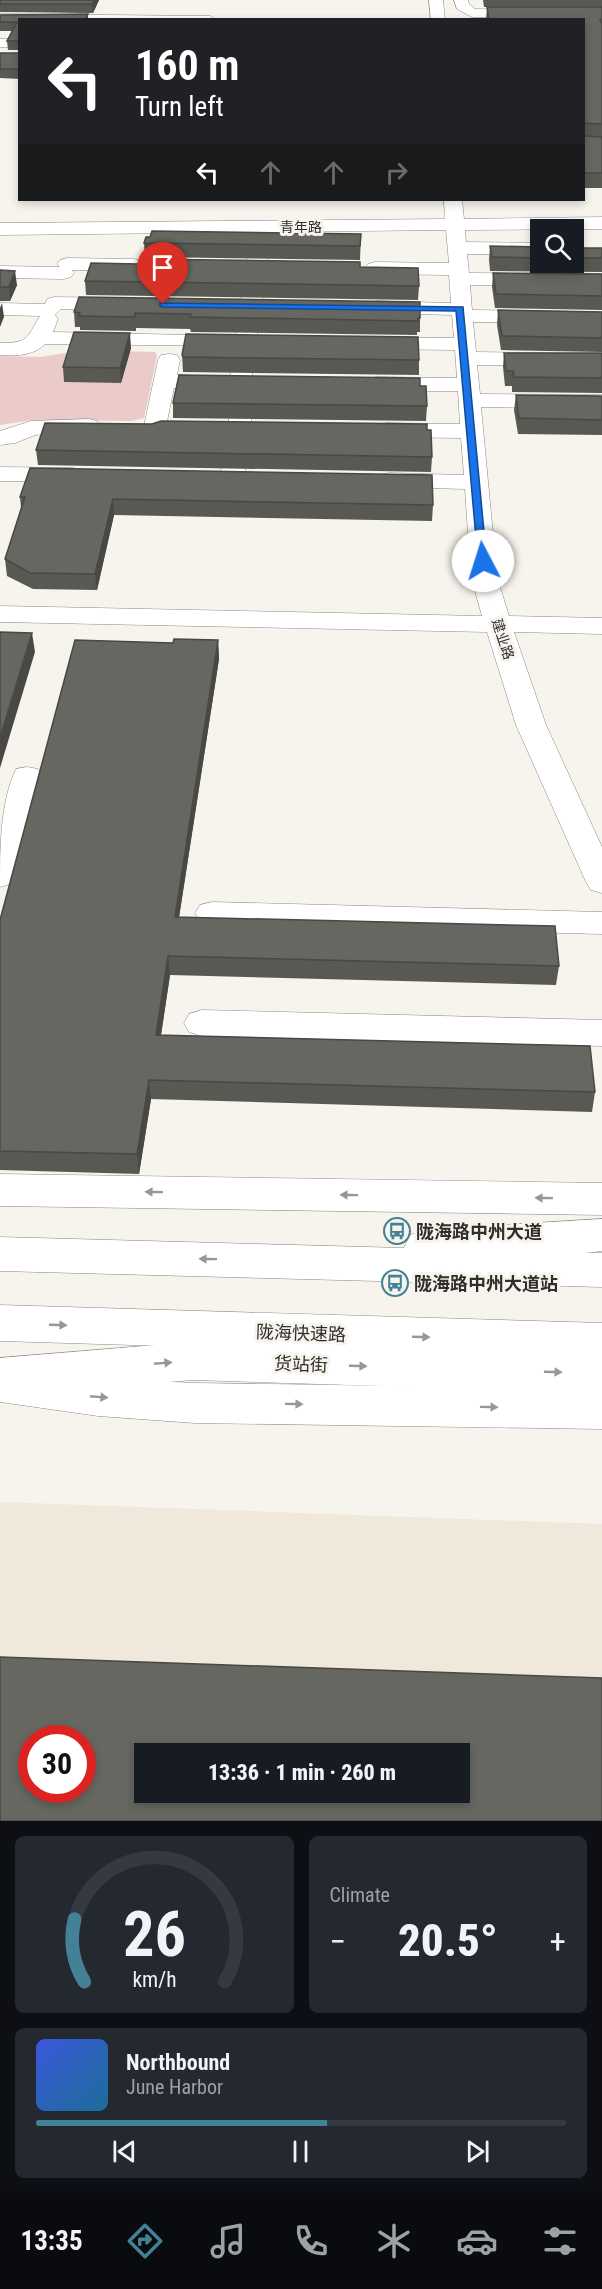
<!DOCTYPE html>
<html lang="en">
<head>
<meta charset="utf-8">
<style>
	body { margin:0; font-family:"Roboto Condensed","Noto Sans SC",sans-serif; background:#242831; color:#f1f3f6; height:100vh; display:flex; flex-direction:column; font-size:22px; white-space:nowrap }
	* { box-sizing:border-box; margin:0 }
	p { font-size:20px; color:#9ea1a6 }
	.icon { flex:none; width:33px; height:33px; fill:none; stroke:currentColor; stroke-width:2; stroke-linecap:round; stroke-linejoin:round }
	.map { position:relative; height:1821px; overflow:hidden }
	.drawer { display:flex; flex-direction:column; gap:15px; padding:15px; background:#0d0f14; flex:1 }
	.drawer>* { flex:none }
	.top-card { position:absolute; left:18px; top:18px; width:567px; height:183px; border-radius:0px; box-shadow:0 3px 9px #0003; background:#202124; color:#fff; overflow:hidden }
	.controls { position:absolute; left:530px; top:219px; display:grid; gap:12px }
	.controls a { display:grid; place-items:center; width:54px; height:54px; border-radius:0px; background:#171b24; box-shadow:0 3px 9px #0003; font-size:30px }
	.speed { position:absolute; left:18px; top:1725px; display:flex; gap:12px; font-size:30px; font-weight:700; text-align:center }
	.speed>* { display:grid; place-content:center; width:78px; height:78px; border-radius:50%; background:#171b24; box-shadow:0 3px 9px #0003; line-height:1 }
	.speed .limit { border:9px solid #d22; background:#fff; color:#111 }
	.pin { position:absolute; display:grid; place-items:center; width:51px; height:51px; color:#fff; margin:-62px -26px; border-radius:50% 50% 50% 0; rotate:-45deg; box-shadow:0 0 6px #0007 }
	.pin .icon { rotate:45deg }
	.me { position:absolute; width:66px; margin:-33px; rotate:355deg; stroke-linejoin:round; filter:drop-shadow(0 0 4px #0008) }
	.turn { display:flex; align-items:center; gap:21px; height:126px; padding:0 18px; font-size:27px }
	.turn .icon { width:78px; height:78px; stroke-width:2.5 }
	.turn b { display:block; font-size:42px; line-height:51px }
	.lanes { display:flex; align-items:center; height:57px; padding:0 18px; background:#0003; justify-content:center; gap:30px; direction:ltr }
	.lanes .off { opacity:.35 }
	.big { font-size:45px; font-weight:800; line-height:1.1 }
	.drawer .card { flex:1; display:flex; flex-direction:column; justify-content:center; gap:9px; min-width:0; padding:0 21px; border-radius:9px; background:#242831 }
	.drawer .dial { align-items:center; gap:0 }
	.dial svg { height:156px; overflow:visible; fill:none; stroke:#363941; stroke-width:7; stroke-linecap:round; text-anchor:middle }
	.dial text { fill:#f1f3f6; stroke:none }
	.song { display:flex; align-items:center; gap:18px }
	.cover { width:72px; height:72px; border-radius:9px; background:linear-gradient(135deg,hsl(230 70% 55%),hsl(200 70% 35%)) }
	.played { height:6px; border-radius:3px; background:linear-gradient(90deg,#438196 55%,#363941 55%) }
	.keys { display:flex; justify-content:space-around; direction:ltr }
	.heat { display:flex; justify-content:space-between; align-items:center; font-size:33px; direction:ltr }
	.drawer .tiles { flex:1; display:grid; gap:15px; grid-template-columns:1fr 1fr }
	.card:last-child { grid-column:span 2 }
	.trip { position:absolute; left:134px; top:1743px; width:336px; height:60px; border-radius:0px; background:#171b24; box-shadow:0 3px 9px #0003; font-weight:800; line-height:60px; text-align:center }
	.dock { display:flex; height:96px; justify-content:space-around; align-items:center; background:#090b0e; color:#9ea1a6 }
	.dock .icon { width:42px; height:42px }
	.dock .selected { color:#438196 }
	.dock b { font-size:27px; color:#f1f3f6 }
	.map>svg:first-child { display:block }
	.built { fill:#f0e8db; fill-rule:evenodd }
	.green { fill:#eacbca }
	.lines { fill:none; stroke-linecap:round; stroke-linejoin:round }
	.minor-casing { stroke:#8b8883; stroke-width:1 }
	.highway-casing { stroke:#8b8883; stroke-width:1 }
	.minor { fill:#fff; fill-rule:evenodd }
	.highway { fill:#fff; fill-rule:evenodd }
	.wall { fill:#595953 }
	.shaded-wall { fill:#484844 }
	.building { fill:#676761; stroke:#484844; stroke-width:1.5; fill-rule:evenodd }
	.oneway { fill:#989796 }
	.route { fill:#1a73e8; stroke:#114b97; stroke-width:1.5 }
	.labels { text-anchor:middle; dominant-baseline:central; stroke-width:6; stroke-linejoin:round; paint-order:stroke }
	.far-street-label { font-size:14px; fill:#312f2d; stroke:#f7f3ed }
	.near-poi-label { font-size:18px; font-weight:bold; fill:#312f2d; stroke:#f7f3ed; text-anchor:start }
	.near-street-label { font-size:18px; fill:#312f2d; stroke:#f7f3ed }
</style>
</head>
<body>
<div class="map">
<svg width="602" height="1821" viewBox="0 0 602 1821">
	<rect width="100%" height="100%" fill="#f7f3ed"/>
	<!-- built -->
	<path class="built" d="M0 1502 602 1524V1821H0ZM32 1738H82V1790H32ZM144 1754H459V1792H144Z"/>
	<!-- green -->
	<path class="green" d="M82 350 155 352 157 356 144 418 132 421 33 420 0 425V356L41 357Z"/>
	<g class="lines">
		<defs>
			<g id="minor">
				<path d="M429 0H443L445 20H431Z"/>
				<path d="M454 0H468L469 4 475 9 532 10 539 14 532 18 472 17 457 9Z"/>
				<path d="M0 14 210 16 217 20H20V22H0Z"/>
				<rect x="0" y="39" width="20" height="8"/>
				<path d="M444 200H462L464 219 602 217V229L465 230 466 242 540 243V255L467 254 469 273 602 274V286L470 285 472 310 602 312V324L473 322 476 352 602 354V366L477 365 480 394 602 395V409L481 407 497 577 509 616 602 618V634L514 632 546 725 602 847V893L591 890 586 882 516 725 487 632 0 622V606L482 616 471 577 465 489 389 487 381 485 377 480 381 475 389 473 464 475 461 438 386 437 378 435 375 430 378 425 386 423 460 424 458 391H376L368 389 365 384 368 379 376 377 457 378 455 350 373 349 366 347 363 343 366 339 373 337 454 338 452 315 376 313 369 311 366 307 369 303 376 301 451 303 449 275 375 274 368 272 365 268 368 264 375 262 449 263 446 230 0 235V223L445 219Z"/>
				<path d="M258 248 265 250 268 254 251 382 254 399 244 478 240 483 232 485 224 483 220 478 232 399 230 387 174 388 166 426 163 431 155 433 147 431 144 426 158 360 161 355 169 354 177 355 180 360 177 375 230 377 235 346 45 344C33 356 16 356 0 355V343C30 343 26 338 40 316L0 315V303L45 304 47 299 54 297 121 298 128 300 131 304 128 308 121 310 61 309 55 315 58 319 53 332 236 336 248 254 251 250Z"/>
				<path d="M67 258 134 259 141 261 144 265 141 269 134 271 72 270 74 273 71 277 64 279 0 278V266L60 267 57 264 60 260Z"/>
				<path d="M89 419 97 421 100 426 97 431 35 435 15 443 0 445V431L31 421Z"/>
				<path d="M0 467 73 468 81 470 85 475 81 480 73 482 0 481Z"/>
				<path d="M27 767 38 769 42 776 16 876 11 884 0 887C0 849 0 802 16 769Z"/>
				<path d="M212 902 602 912V934L212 924 200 921 195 913 200 905Z"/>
				<path d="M202 1010 602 1020V1046L202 1036 189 1032 184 1023 189 1014Z"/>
				<path d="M0 1174 602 1183V1215L0 1206Z"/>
				<path d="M193 1342 602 1355V1393L193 1380 0 1396V1358Z"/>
			</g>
			<g id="highway">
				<path d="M602 1219V1251L586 1253H602V1287L0 1271V1237L404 1248 410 1235 424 1230Z"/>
				<path d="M0 1305 602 1323V1359L0 1341Z"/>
				<path d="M0 1364 98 1378 195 1383 602 1389V1429L195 1423 98 1416 0 1402Z"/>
			</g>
		</defs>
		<!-- minor casing -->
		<use href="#minor" class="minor-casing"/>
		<!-- highway casing -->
		<use href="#highway" class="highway-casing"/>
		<!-- minor -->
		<use href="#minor" class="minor"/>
		<!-- highway -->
		<use href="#highway" class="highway"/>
	</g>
	<!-- wall -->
	<g class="wall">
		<path d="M0 0H99L93 13 0 12Z"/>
		<path d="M483 0H602V188H584V20H486L487 7H484Z"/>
		<path d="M88 14V20H20V50H8L7 41 12 31H0V15Z"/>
		<path d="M20 53V79L0 78V54Z"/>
		<path d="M361 234 360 260 145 257 144 243Z"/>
		<path d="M490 246 540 247V262H573V248H602V272L490 271 489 260Z"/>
		<path d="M360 267 419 286 418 300 86 295 85 281Z"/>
		<path d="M0 270 17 285 10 301H0Z"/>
		<path d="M493 273 602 274V310L495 308 492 287Z"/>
		<path d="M498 310 602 312V352L501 350 497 325Z"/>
		<path d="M74 312 420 318V332H417V335L191 332 190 329 136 328V331L80 330V327H75Z"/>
		<path d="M131 348 121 383 64 382 63 367Z"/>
		<path d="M504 353H602V393L512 392V386H505L503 367Z"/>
		<path d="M182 355 419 360V375L183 372Z"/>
		<path d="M420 386 427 406 426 421 173 418V403Z"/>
		<path d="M516 395 602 396V435L518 434 514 410Z"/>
		<path d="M427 430 432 457 431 472 38 465 36 450Z"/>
		<path d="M20 497 433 505 432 521 114 515 97 590 33 589 7 576 5 559 21 508Z"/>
		<path d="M218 640 219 659 179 917 559 966 556 985 170 975 161 1035 595 1092 592 1112 151 1099 139 1174 0 1170V920L173 643Z"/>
	</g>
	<!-- shaded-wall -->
	<g class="shaded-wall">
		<path d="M94 0H99L93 13 92 4Z"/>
		<path d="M15 271 17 285 10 301 9 287Z"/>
		<path d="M2 303 4 317 0 327V308Z"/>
		<path d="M130 333 131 348 121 383 120 368Z"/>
		<path d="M113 499 114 515 97 590 95 574Z"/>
		<path d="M32 633 35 652 0 768V738Z"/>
		<path d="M218 640 219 659 176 937 175 917Z"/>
		<path d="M168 956 170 975 158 1055 156 1035Z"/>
		<path d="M149 1080 151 1099 139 1174 137 1154Z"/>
	</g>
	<!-- building -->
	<g class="building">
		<path d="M0 0H94L92 4H0Z"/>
		<path d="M487 7H602V19L600 20 602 24V124L584 123V136L602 137V173H584V20H489Z"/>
		<path d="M88 14 85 20H20V41H7L17 22H0V15Z"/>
		<rect x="0" y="53" width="20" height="16"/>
		<path d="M152 231 361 234 360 246 144 243 146 237H150Z"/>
		<path d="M490 246 540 247V258L492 257Z"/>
		<rect x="573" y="248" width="29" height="10"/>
		<path d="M140 259 360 262V267L418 268 419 286 85 281 91 263 139 264Z"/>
		<path d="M0 270 15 271 9 287H0Z"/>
		<path d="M493 273 602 274V296L496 294Z"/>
		<path d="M79 297 420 302V318H418V321L190 317 191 314 135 313V317L79 316 80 313 74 312Z"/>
		<path d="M498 310 602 312V338L502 336Z"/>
		<path d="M74 332 130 333 120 368 63 367Z"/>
		<path d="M186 334 418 337 419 360 183 357 182 355Z"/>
		<path d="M504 353H602V378L514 377 513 371H506Z"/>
		<path d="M179 375 420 378V386H426L427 406 173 403Z"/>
		<path d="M516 395 602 396V420L519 418Z"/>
		<path d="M161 421 427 424V430H431L432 457 36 450 45 423 152 424Z"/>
		<path d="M30 468 432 475 433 505 113 499 95 574 30 573 5 559 25 497H20Z"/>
		<path d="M0 632 32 633 0 738Z"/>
		<path d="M174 639 218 640 175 917 555 926 559 966 168 956 156 1035 590 1046 595 1092 149 1080 137 1154 0 1151V920L75 640 173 643Z"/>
		<path d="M0 1657 602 1678V1821H0ZM32 1738H82V1790H32ZM144 1754H459V1792H144Z"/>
	</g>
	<!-- one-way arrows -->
	<defs><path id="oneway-solid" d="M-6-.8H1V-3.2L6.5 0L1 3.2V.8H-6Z" transform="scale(1.5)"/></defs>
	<g class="oneway">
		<use href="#oneway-solid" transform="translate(154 1192) rotate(-179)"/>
		<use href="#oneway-solid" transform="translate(349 1195) rotate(-179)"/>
		<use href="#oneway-solid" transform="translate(544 1198) rotate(-179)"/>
		<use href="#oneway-solid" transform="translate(208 1259) rotate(-179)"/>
		<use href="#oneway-solid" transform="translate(58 1325) rotate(2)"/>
		<use href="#oneway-solid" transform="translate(421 1337) rotate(2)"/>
		<use href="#oneway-solid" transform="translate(163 1363) rotate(-5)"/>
		<use href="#oneway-solid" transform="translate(358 1366) rotate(2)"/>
		<use href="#oneway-solid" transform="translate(553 1372) rotate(2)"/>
		<use href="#oneway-solid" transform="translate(99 1397) rotate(5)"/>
		<use href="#oneway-solid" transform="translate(294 1404) rotate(1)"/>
		<use href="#oneway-solid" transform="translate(489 1407) rotate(1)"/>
	</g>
	<!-- route -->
	<path class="route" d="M160 303 463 307 487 564 483 565 478 561 456 311 163 307 160 306Z"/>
	<!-- icons -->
	<defs>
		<symbol id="bus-ring" viewBox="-11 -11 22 22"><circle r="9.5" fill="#f7f3ed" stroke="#438196" stroke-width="1.5"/><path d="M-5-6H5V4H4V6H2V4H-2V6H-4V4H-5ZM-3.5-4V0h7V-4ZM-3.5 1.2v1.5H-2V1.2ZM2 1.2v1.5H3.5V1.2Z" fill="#438196"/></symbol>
	</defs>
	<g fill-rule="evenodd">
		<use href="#bus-ring" x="382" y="1216" width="30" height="30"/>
		<use href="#bus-ring" x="380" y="1268" width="30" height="30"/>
	</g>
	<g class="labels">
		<!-- far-street labels -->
		<g class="far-street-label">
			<text x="301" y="227">青年路</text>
			<text transform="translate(503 639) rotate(72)">建业路</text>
		</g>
		<!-- near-poi labels -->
		<g class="near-poi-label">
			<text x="416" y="1231">陇海路中州大道</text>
			<text x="414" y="1283">陇海路中州大道站</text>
		</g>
		<!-- near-street labels -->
		<g class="near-street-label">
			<text transform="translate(301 1333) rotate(2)">陇海快速路</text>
			<text transform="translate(301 1364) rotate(2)">货站街</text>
		</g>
	</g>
</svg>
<div class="controls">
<a><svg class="icon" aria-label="search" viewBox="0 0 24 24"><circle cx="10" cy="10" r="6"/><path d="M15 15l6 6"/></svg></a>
</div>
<div class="speed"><div class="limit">30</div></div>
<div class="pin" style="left:163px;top:304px;background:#d93025"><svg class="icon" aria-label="arrive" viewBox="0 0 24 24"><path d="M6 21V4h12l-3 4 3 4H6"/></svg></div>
<svg class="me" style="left:483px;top:561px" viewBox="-20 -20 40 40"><circle r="19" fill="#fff"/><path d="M0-13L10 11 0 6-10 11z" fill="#1a73e8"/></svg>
<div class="trip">13:36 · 1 min · 260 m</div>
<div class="top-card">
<div class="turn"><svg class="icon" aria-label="left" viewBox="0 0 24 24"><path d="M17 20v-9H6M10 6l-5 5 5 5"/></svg><div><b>160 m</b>Turn left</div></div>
<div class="lanes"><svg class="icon" aria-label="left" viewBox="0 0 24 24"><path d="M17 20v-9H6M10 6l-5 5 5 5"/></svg><svg class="icon off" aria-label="ahead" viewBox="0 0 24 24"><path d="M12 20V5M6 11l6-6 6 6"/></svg><svg class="icon off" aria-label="ahead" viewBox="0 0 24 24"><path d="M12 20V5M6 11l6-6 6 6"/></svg><svg class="icon off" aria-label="right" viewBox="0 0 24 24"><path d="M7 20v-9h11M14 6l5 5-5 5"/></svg></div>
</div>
</div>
<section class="drawer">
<div class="tiles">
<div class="card dial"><svg viewBox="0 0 100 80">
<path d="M14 69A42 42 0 1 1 86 69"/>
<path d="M14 69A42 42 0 0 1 9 37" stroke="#438196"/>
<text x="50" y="56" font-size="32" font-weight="700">26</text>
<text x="50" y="72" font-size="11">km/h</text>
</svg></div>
<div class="card"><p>Climate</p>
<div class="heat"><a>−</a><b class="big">20.5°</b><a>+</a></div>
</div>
<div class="card">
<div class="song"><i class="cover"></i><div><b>Northbound</b><p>June Harbor</p></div></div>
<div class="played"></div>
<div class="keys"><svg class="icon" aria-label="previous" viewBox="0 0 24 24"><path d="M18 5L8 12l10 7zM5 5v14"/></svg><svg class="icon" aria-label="pause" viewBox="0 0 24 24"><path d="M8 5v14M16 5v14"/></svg><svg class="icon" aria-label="next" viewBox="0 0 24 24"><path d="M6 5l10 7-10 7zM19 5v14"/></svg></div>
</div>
</div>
</section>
<nav class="dock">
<b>13:35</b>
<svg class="icon selected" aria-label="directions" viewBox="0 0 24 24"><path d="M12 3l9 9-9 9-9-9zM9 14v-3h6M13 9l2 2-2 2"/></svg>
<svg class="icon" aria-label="music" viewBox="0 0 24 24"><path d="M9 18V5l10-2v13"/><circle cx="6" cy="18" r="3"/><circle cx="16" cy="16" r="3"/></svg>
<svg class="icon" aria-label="phone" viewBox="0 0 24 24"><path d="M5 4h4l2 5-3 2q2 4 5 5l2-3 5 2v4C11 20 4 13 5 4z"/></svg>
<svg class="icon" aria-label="climate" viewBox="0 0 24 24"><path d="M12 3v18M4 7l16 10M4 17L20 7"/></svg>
<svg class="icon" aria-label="car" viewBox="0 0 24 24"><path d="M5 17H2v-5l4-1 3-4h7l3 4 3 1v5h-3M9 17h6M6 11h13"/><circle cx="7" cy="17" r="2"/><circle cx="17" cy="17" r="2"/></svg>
<svg class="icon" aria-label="filters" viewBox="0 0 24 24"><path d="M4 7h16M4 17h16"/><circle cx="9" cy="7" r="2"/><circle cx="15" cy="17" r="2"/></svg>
</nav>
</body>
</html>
